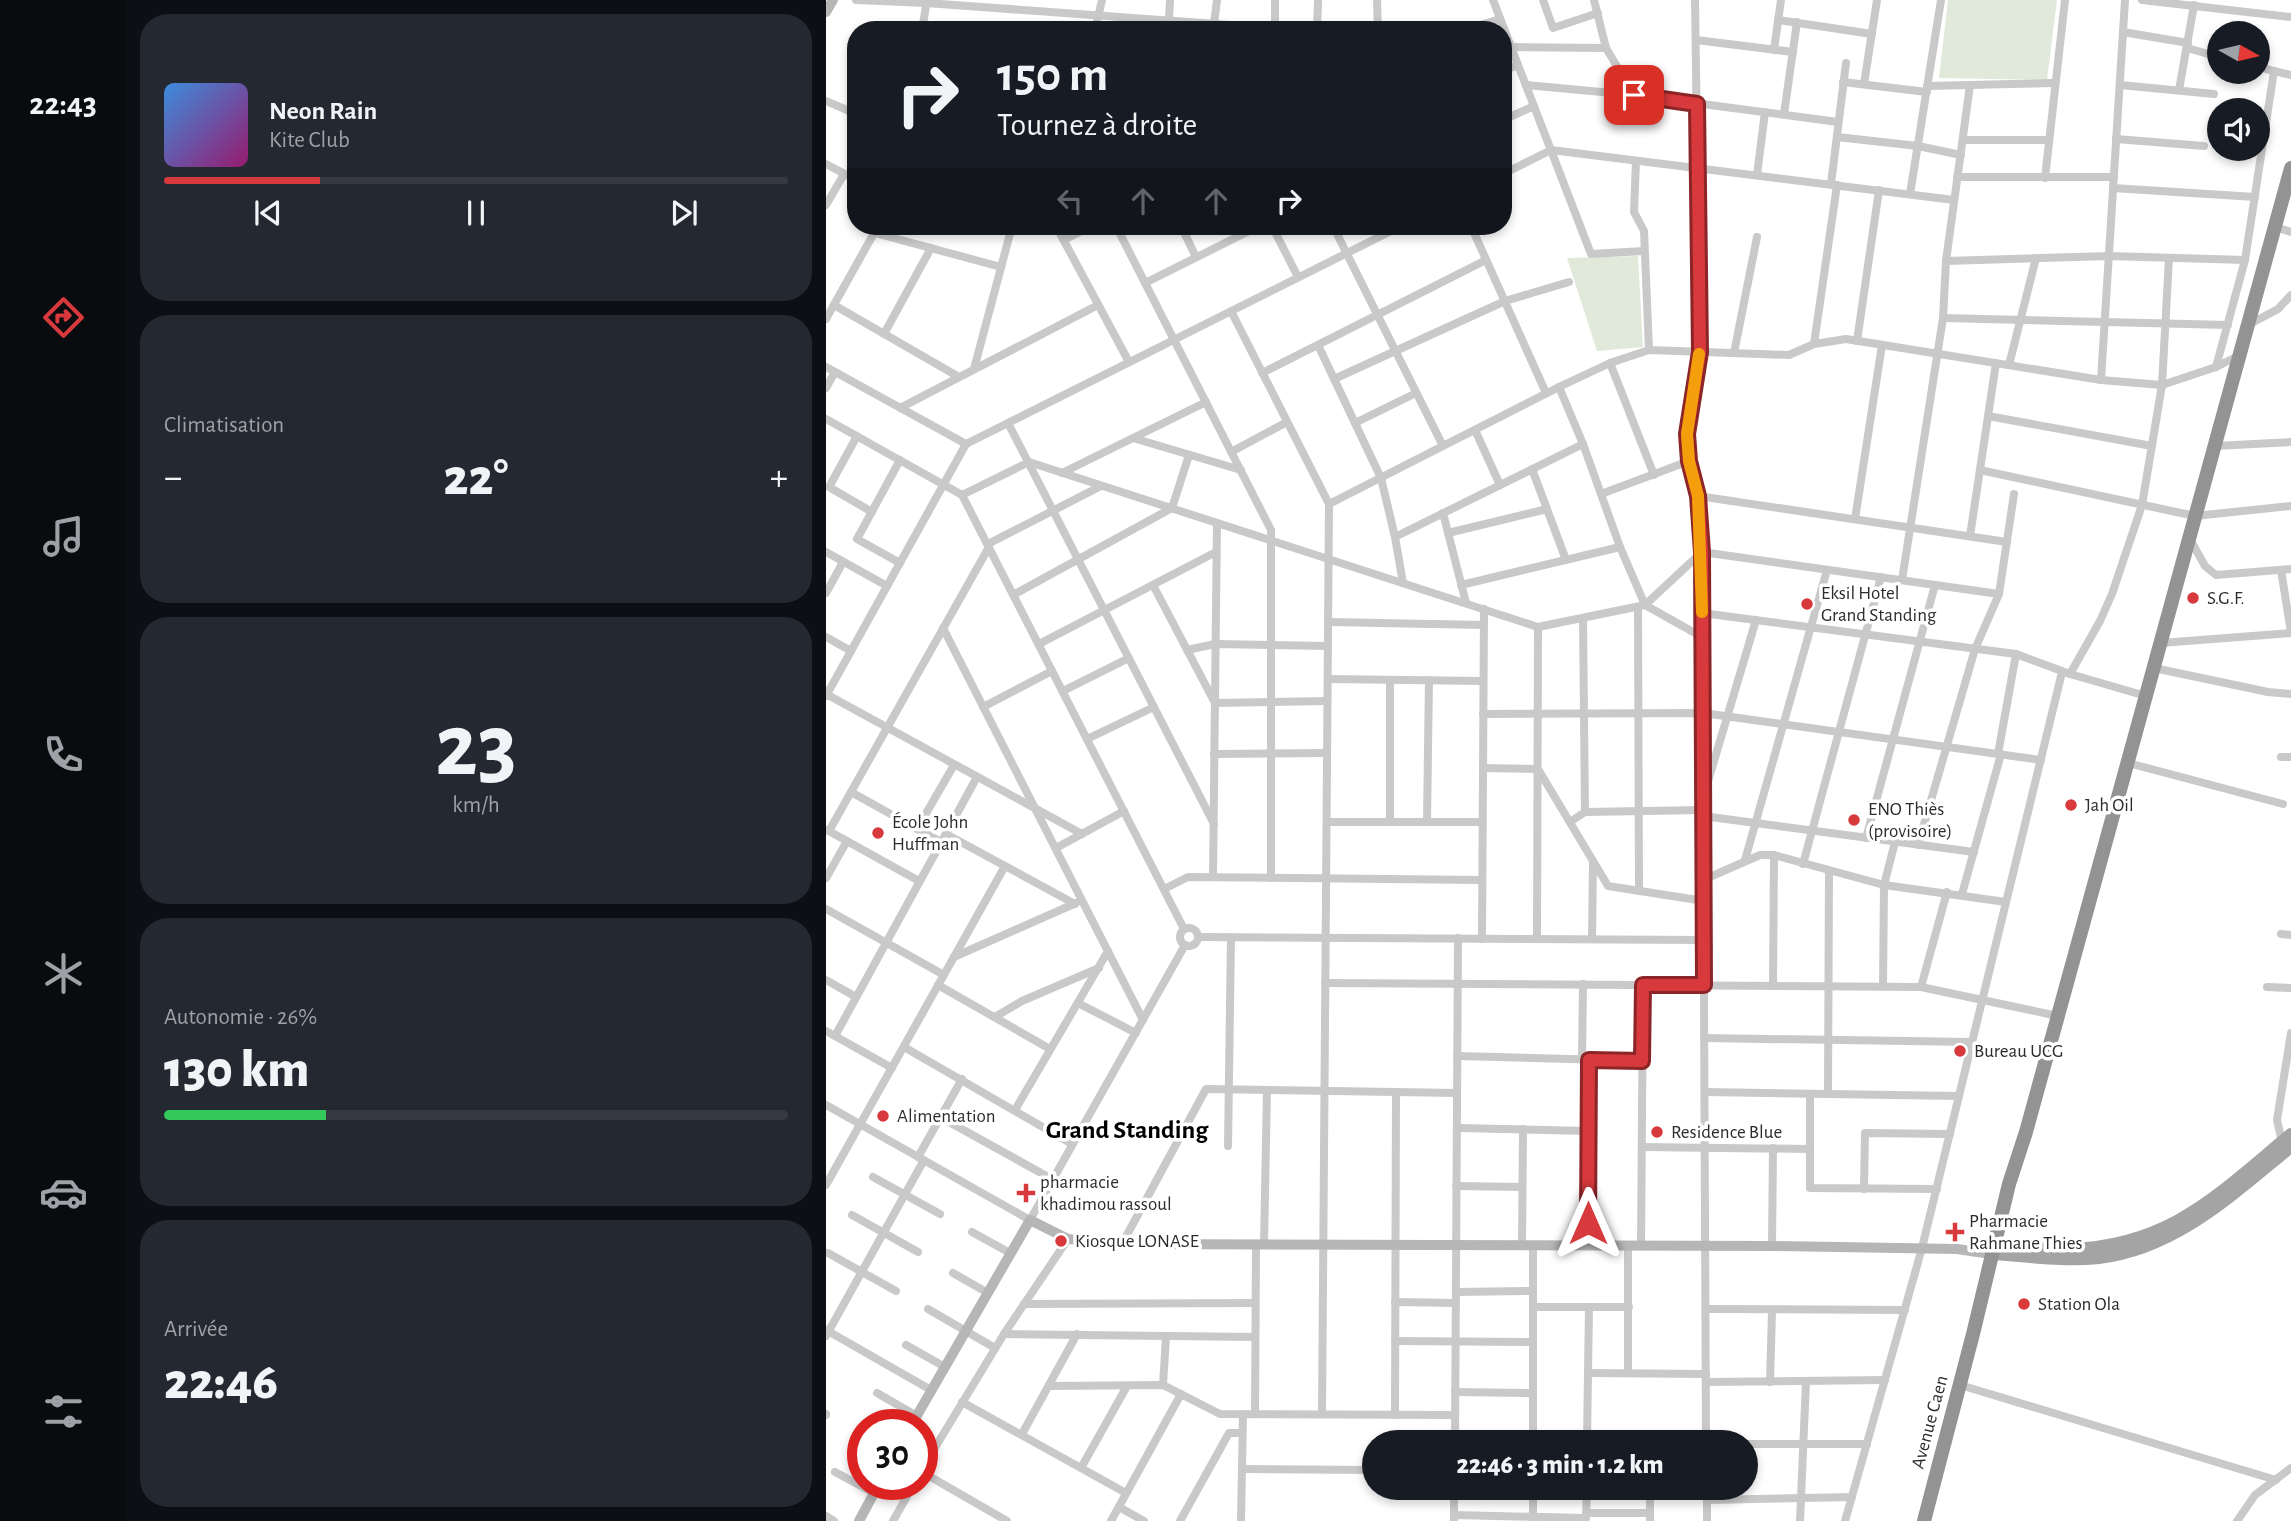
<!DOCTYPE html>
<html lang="fr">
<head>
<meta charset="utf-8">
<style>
	body { margin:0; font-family:"Alegreya Sans",sans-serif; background:#242831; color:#f1f3f6; height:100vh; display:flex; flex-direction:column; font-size:26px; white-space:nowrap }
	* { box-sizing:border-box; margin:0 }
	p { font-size:23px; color:#9ea1a6 }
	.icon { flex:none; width:38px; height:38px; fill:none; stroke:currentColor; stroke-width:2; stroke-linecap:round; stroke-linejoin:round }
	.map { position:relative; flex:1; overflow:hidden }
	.details { display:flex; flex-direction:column; gap:14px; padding:14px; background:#0d0f14; width:700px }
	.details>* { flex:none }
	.guide { position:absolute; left:21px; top:21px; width:665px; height:214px; border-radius:28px; box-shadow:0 4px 10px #0003; background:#171b24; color:#f1f3f6; overflow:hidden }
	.needle { width:46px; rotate:98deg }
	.tools { position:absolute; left:1381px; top:21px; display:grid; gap:14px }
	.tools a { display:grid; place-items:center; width:63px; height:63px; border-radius:50%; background:#171b24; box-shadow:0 4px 10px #0003; font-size:35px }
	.speed { position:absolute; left:21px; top:1409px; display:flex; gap:14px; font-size:35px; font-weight:700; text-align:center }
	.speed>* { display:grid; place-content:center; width:91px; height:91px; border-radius:50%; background:#171b24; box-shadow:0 4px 10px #0003; line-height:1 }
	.speed .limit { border:10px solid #d22; background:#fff; color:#111 }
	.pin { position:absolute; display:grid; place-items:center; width:60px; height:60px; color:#fff; margin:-30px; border-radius:14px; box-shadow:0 4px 10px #0006 }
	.me { position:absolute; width:77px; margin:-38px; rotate:0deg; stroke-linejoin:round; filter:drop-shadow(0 0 5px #0008) }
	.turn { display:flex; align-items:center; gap:24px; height:147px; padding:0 35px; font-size:32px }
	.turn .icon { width:91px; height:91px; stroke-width:2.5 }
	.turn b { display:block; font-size:49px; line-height:60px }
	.lanes { display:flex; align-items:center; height:66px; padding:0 35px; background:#0003; justify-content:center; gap:35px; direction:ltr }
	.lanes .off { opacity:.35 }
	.big { font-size:52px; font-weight:800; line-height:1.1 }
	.details .widget { flex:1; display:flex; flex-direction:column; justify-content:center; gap:10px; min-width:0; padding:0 24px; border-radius:28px; background:#242831 }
	.details .dial { align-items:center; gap:0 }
	.dial b { font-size:91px; line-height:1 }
	.song { display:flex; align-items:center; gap:21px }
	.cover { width:84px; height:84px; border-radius:10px; background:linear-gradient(135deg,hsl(210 70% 55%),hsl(320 70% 35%)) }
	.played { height:7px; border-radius:4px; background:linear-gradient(90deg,#d7393c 25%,#363941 25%) }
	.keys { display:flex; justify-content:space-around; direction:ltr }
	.heat { display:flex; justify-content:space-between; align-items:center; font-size:38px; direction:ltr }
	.charge { height:10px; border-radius:5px; background:linear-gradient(90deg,#34c759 26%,#363941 0) }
	.trip { position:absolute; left:536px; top:1430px; width:396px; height:70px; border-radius:35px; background:#171b24; box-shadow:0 4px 10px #0003; font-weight:800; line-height:70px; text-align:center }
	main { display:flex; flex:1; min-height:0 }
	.menu { display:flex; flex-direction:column; width:126px; justify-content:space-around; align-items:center; background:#090b0e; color:#9ea1a6 }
	.menu .icon { width:49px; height:49px }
	.menu .selected { color:#d7393c }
	.menu b { font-size:32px; color:#f1f3f6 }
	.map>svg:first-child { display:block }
	.green { fill:#e1e9da }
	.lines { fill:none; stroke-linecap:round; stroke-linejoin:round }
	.street { stroke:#c9c9c9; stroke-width:8 }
	.secondary { stroke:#b6b6b6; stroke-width:10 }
	.primary { stroke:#a4a4a4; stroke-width:12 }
	.highway { stroke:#939393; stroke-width:14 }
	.route-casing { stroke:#8c2527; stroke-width:18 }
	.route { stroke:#d7393c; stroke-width:12 }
	.slow { stroke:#f59e0b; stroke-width:12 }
	.poi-dot { fill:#d7393c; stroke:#fff; stroke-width:2.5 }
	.labels { text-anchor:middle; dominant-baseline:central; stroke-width:7; stroke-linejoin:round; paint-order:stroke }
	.poi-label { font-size:19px; fill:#2c2c2c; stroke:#fff; text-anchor:start }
	.street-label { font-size:19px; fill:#2c2c2c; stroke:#fff }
	.district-label { font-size:26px; font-weight:bold; fill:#000; stroke:#fff }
</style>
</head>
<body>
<main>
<nav class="menu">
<b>22:43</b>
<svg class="icon selected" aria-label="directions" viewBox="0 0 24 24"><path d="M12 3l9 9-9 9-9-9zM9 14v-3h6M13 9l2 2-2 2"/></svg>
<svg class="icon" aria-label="music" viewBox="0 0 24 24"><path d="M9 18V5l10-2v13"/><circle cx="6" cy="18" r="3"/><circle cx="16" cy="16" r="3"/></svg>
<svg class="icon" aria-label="phone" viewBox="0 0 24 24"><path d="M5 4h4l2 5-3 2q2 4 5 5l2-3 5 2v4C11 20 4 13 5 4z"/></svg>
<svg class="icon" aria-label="climate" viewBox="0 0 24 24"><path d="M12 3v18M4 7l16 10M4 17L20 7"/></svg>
<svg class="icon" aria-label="car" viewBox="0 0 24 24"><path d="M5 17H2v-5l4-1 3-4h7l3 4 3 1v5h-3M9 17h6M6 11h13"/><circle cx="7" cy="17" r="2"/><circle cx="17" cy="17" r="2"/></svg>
<svg class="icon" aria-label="filters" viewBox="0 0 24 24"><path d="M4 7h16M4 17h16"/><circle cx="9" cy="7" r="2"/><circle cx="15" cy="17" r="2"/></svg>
</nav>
<section class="details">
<div class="widget">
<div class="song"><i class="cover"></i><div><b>Neon Rain</b><p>Kite Club</p></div></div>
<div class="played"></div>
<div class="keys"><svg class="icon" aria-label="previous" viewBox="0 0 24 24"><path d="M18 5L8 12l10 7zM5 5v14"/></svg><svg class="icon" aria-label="pause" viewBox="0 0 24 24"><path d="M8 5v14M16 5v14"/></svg><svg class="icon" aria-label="next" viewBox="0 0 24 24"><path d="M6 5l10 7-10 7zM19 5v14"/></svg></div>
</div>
<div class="widget"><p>Climatisation</p>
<div class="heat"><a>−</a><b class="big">22°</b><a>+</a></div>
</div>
<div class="widget dial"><b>23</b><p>km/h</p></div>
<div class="widget"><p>Autonomie · 26%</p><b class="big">130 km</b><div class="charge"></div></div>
<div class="widget"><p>Arrivée</p><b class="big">22:46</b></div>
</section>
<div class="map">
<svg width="1465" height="1521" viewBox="0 0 1465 1521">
	<rect width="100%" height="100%" fill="#fff"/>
	<!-- green -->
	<g class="green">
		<path d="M1122 0H1231L1221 80 1113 78Z"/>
		<path d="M812 256 817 347 771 351 741 258Z"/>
	</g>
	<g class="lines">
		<!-- street -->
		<g class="street">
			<path d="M30 0 100 3 475 30"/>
			<path d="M344 0 343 20 348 30"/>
			<path d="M551 0 552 30"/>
			<path d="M667 0 765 254 818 251"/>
			<path d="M717 0 727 28 772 13"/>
			<path d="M768 0 780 48 808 95"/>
			<path d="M869 0 874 352 861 434 863 461 872 496 876 552 880 1442"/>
			<path d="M1316 0 1465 17"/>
			<path d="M952 20 1046 34"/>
			<path d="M388 24 391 0"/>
			<path d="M449 28V0"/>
			<path d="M96 30 101 0"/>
			<path d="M269 30 276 0"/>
			<path d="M491 30 492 0"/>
			<path d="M638 30 674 19"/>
			<path d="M1297 32 1362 43"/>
			<path d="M870 40 967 52"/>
			<path d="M685 47 780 48"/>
			<path d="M1361 48 1393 57"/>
			<path d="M948 50 955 0"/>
			<path d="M1432 67 1465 75"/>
			<path d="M677 71 692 65"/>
			<path d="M1017 82 1101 92"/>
			<path d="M1038 84 1051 0"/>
			<path d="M700 85 808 95 1012 122"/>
			<path d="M1294 85 1388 94"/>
			<path d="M1101 86 1229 83"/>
			<path d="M1353 90 1368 5"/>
			<path d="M0 101 30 114"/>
			<path d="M958 114 971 22"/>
			<path d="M677 120 708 106"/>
			<path d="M1011 137 1092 146 1135 155"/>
			<path d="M1290 139 1378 146"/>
			<path d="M1137 140H1223"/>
			<path d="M810 161 808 212 818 231 823 350"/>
			<path d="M0 164 30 180"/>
			<path d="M677 174 725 150 1128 200"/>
			<path d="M931 175 939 112"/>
			<path d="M1131 177H1288"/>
			<path d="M1219 178 1239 0"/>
			<path d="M1005 184 1020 63"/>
			<path d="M1287 188 1429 197"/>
			<path d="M1084 194 1115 0"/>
			<path d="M0 205 18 174"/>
			<path d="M230 226 303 362"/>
			<path d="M290 226 445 530V878"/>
			<path d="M355 226 370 257"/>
			<path d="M446 226 472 277"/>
			<path d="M507 226 617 446"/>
			<path d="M645 226 720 393"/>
			<path d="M1449 227 1465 232"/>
			<path d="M49 233 175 267"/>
			<path d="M238 240 265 226"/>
			<path d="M1120 261 1283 256 1419 260"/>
			<path d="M319 283 433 226"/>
			<path d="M8 305 133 377"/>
			<path d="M405 311 503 504 496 1414"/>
			<path d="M1117 318 1402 325"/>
			<path d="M0 319 52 226"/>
			<path d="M1422 325 1452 309 1465 295"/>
			<path d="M58 334 105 248"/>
			<path d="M1031 341 1053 190"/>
			<path d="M988 344 1011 185"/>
			<path d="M492 345 555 478 569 537 577 583"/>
			<path d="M908 353 931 237"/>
			<path d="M784 363 828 475"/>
			<path d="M1183 365 1210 258"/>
			<path d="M0 367 140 444"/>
			<path d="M1390 367 1419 260 1448 71"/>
			<path d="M148 369 186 226"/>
			<path d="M436 373 660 260"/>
			<path d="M508 379 679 301 743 282"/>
			<path d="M1275 380 1299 0"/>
			<path d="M733 387 757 444 794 547 819 605 876 637"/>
			<path d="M0 388 9 372"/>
			<path d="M74 408 272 305"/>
			<path d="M1162 416 1326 446"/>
			<path d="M0 419 136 495 358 929"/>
			<path d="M182 423 388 824"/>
			<path d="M529 423 590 393"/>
			<path d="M649 430 674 485"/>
			<path d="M31 436 3 487 46 512"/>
			<path d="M307 438 415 470"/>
			<path d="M1389 446 1465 442"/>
			<path d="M405 452 461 422"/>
			<path d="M706 469 740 560"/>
			<path d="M1154 470 1369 516 1465 506"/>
			<path d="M236 473 380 402"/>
			<path d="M775 494 863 461"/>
			<path d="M136 495 203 462 712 627 819 605 876 552"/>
			<path d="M872 496 1181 542"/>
			<path d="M503 504 733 387 784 363 823 350 963 355 988 344 1020 339 1275 380 1336 385 1390 367 1414 355"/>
			<path d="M617 513 640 603"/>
			<path d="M1029 519 1056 345"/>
			<path d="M622 533 721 509"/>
			<path d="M1144 536 1170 363"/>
			<path d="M569 537 757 444"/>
			<path d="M1364 539 1379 566 1390 575 1465 569"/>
			<path d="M162 544 275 486"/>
			<path d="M0 552 61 586"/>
			<path d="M876 552 1173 594"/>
			<path d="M74 563 31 539 74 460"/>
			<path d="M1455 570 1465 632"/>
			<path d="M1076 580 1117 318 1120 261 1144 85"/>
			<path d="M327 585 389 703 501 701"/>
			<path d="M635 585 794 547"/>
			<path d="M0 593 17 562"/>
			<path d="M187 595 346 508 363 455"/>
			<path d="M812 607 813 891"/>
			<path d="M876 613 1190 654 1244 674 1320 696"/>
			<path d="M757 618 759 812"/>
			<path d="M502 622 658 625"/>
			<path d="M117 628 317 1020"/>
			<path d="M0 637 25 651"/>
			<path d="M1335 643 1465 633"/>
			<path d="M213 644 390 552"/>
			<path d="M361 650 389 644 502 646"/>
			<path d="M1328 668 1442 692 1465 694"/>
			<path d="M1244 674 1274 621 1286 594 1316 505 1336 385 1343 258"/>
			<path d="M502 679 657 681"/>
			<path d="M237 691 303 658"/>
			<path d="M0 694 256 834"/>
			<path d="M0 696 140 444 575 226"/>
			<path d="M157 707 226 671"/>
			<path d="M657 714 877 713 1215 760"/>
			<path d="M261 739 328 707"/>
			<path d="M388 754 501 753"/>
			<path d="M1172 754 1190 654"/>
			<path d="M1455 757H1465"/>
			<path d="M1302 763 1457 804"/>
			<path d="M657 768 712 769 782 886 878 901"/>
			<path d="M880 788 930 620"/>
			<path d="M25 792 115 842"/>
			<path d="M877 816 1148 852"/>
			<path d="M501 822H656"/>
			<path d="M564 822V680"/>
			<path d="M601 822 603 680"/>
			<path d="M744 822 759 812 877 810"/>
			<path d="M91 829 128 765"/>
			<path d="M1 830 93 881"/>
			<path d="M3 831 163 547"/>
			<path d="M120 834 249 904"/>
			<path d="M1040 838 1109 585"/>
			<path d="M1092 845 1149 649 1173 594 1188 494"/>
			<path d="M230 848 298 811"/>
			<path d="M919 860 1001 570"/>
			<path d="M977 864 1055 577"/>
			<path d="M387 877 391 523"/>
			<path d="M0 878 21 841"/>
			<path d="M877 880 934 855H948L1058 885 1180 902"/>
			<path d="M338 889 362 877 656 880"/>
			<path d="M1136 894 1175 754"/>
			<path d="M0 909 118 975"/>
			<circle cx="363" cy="937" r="9"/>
			<path d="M1455 934 1465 935"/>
			<path d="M372 937 878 940"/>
			<path d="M656 939 658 609"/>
			<path d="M711 939 712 627"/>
			<path d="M766 939 767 863"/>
			<path d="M128 957 250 903"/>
			<path d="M0 980 30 997"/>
			<path d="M499 983 1095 987 1232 1016"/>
			<path d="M112 985 224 1049"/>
			<path d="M947 986 948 855"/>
			<path d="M1057 986 1058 885 1069 842"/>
			<path d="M1095 987 1121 892"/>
			<path d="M1441 987 1465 988"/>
			<path d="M252 1003 310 1033"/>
			<path d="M169 1017 196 1001 273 968"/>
			<path d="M0 1031 66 1068"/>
			<path d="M9 1036 151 777"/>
			<path d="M878 1038 1146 1042"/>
			<path d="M78 1047 246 1144"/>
			<path d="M631 1056 816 1061"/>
			<path d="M756 1060 757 984"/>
			<path d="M879 1092 1133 1096"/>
			<path d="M984 1094V1188L1111 1189"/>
			<path d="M1002 1094 1003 871"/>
			<path d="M0 1105 204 1220 359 945"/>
			<path d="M189 1110 282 951"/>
			<path d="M114 1117 226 1179"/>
			<path d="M631 1128 762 1131"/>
			<path d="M1456 1142 1451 1120 1465 1033"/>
			<path d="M402 1146 405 937"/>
			<path d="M816 1147 984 1149"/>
			<path d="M92 1157 136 1079"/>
			<path d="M47 1177 114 1214"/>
			<path d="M0 1185 179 866"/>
			<path d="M630 1186 696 1187"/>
			<path d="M1038 1189 1039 1133 1124 1134"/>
			<path d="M26 1215 92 1252"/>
			<path d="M146 1232 184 1253"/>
			<path d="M296 1244 380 1089 631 1093"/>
			<path d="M438 1245 441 1090"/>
			<path d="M696 1245 697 1129"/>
			<path d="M707 1246V1442"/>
			<path d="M762 1246 763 1060"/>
			<path d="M815 1246 817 985"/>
			<path d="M946 1246 947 1148"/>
			<path d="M2 1253 70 1291"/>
			<path d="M127 1273 162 1293"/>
			<path d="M630 1292 707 1291"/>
			<path d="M569 1302 630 1303"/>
			<path d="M198 1304 429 1303"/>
			<path d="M707 1307H803"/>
			<path d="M102 1309 169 1348"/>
			<path d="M880 1309 1079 1310"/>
			<path d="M0 1330 105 1390"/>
			<path d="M178 1334 429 1337"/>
			<path d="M0 1336 98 1160"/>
			<path d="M569 1341 707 1342"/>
			<path d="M80 1345 119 1367"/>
			<path d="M762 1373 880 1374"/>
			<path d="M802 1373V1246"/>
			<path d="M880 1382 1059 1380"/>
			<path d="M944 1382 946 1310"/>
			<path d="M337 1385 340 1337"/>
			<path d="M1134 1385 1450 1480"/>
			<path d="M223 1386 337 1385 394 1414 629 1415"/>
			<path d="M629 1392 707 1393"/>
			<path d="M51 1393 91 1416"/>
			<path d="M136 1402 300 1493"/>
			<path d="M0 1414V1415"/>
			<path d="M429 1414 430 1246"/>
			<path d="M569 1415 570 1092"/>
			<path d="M196 1434 251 1334"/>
			<path d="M629 1442 632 938"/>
			<path d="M761 1442 763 1307"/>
			<path d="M761 1442H780"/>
			<path d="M919 1444H1041"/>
			<path d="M255 1468 301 1386"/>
			<path d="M96 1469 178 1334 242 1239"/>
			<path d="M416 1469 548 1470"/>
			<path d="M9 1472 48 1493"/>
			<path d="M96 1472 181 1521"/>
			<path d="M707 1488V1521"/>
			<path d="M881 1488V1521"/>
			<path d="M881 1500 1026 1497"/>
			<path d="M293 1507 318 1521"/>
			<path d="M760 1513H824"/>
			<path d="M628 1515 760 1518"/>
			<path d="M0 1516 8 1521"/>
			<path d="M760 1518 761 1488"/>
			<path d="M67 1521 88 1484"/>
			<path d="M285 1521 355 1394"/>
			<path d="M354 1521 403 1433H416"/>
			<path d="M415 1521 417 1414"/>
			<path d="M628 1521V1488"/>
			<path d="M824 1521V1488"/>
			<path d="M974 1521 980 1382"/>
			<path d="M1019 1521 1096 1248 1236 672"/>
			<path d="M1411 1521 1429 1495 1465 1468"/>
		</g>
		<!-- secondary -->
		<g class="secondary">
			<path d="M0 12 7 0"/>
			<path d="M86 1424 204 1220 242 1239 296 1244 946 1246 1131 1249 1165 1254"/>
			<path d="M33 1521 53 1484"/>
		</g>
		<!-- primary -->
		<g class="primary">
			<path d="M1168 1243C1193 1245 1218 1250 1243 1249 1344 1246 1391 1195 1465 1134"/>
			<path d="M1165 1254C1201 1256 1237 1262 1273 1258 1350 1249 1407 1194 1465 1147"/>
		</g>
		<!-- highway -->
		<path class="highway" d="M1098 1521 1147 1334 1183 1184 1200 1132 1465 168"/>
	</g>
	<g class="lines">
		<defs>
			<path id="route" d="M762 1223 763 1060 816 1061 817 985H878L876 552 872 496 863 461 861 434 874 352 871 104 808 95"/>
		</defs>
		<!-- route casing -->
		<use href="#route" class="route-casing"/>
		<!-- route -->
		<use href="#route" class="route"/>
		<!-- slow -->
		<path class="slow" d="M873 354 861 434 863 461 872 496 876 612"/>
	</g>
	<!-- markers -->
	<g class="poi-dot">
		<circle cx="1367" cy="598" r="7"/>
		<circle cx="981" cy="604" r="7"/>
		<circle cx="1245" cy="805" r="7"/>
		<circle cx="1028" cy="820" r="7"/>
		<circle cx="52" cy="833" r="7"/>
		<circle cx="1134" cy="1051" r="7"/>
		<circle cx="57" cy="1116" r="7"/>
		<circle cx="831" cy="1132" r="7"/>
		<path d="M196.5 1182.5h7v7h7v7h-7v7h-7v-7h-7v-7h7z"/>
		<path d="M1125.5 1221.5h7v7h7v7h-7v7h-7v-7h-7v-7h7z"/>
		<circle cx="235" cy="1241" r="7"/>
		<circle cx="1198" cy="1304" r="7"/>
	</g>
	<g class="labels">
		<!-- poi labels -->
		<g class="poi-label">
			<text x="995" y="593">Eksil Hotel<tspan x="995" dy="22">Grand Standing</tspan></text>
			<text x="1381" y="598">S.G.F.</text>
			<text x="1259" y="805">Jah Oil</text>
			<text x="1042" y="809">ENO Thiès<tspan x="1042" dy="22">(provisoire)</tspan></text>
			<text x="66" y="822">École John<tspan x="66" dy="22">Huffman</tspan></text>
			<text x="1148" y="1051">Bureau UCG</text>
			<text x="71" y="1116">Alimentation</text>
			<text x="845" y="1132">Residence Blue</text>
			<text x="214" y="1182">pharmacie<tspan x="214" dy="22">khadimou rassoul</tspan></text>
			<text x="1143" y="1221">Pharmacie<tspan x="1143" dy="22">Rahmane Thies</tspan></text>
			<text x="249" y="1241">Kiosque LONASE</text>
			<text x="1212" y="1304">Station Ola</text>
		</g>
		<!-- street labels -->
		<g class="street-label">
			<text transform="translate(1104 1422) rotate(-75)">Avenue Caen</text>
		</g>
		<!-- district labels -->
		<g class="district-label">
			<text x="301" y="1130">Grand Standing</text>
		</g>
	</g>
</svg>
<div class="tools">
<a><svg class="needle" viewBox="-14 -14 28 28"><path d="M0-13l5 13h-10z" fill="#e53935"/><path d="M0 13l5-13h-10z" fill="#9ea1a6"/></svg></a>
<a><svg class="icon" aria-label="sound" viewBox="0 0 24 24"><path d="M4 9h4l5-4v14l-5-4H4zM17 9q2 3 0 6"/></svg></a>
</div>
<div class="speed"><div class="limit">30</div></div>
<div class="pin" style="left:808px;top:95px;background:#d93025"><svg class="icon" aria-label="arrive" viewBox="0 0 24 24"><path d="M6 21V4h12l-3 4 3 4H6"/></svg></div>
<svg class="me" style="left:762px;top:1223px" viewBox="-20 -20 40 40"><path d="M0-17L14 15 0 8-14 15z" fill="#d7393c" stroke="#fff" stroke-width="4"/></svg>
<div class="trip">22:46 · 3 min · 1.2 km</div>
<div class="guide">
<div class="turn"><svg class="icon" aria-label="right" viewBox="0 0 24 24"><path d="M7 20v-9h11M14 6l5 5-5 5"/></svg><div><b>150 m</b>Tournez à droite</div></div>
<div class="lanes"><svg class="icon off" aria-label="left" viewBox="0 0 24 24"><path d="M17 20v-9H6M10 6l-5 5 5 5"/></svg><svg class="icon off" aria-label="ahead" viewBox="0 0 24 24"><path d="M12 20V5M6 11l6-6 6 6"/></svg><svg class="icon off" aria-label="ahead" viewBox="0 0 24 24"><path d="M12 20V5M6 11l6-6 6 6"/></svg><svg class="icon" aria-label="right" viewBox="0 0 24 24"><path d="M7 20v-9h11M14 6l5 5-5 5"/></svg></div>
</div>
</div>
</main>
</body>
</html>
